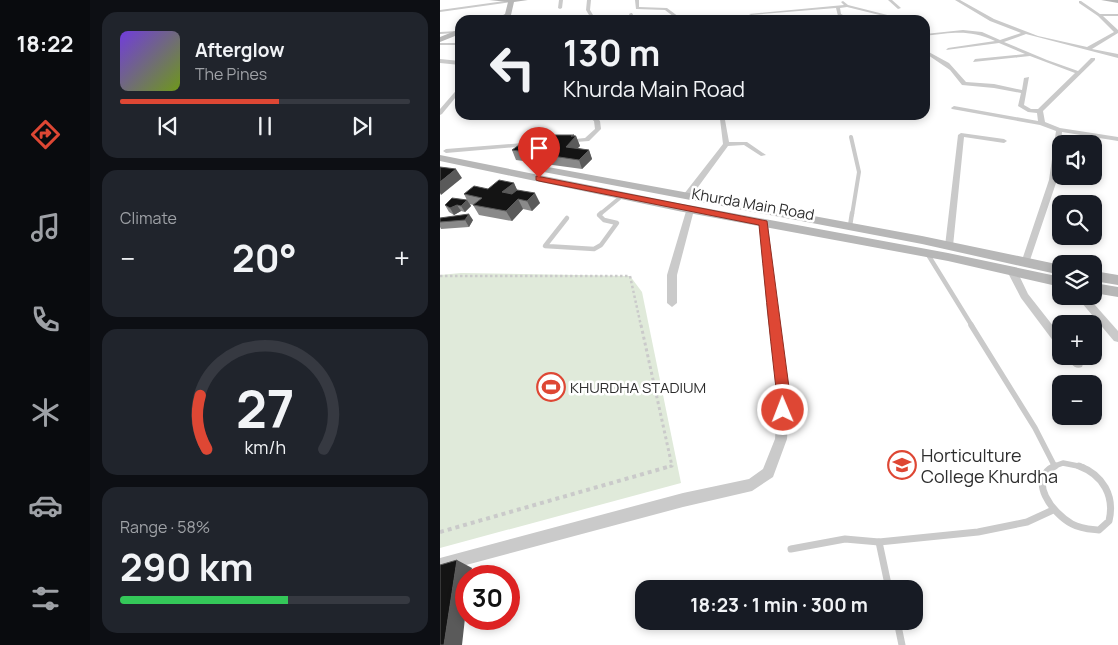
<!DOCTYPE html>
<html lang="en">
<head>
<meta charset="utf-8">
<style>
	body { margin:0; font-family:Manrope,sans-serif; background:#20242c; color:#f1f3f6; height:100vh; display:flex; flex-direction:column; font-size:19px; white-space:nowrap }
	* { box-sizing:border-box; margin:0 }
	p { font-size:16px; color:#9ea1a6 }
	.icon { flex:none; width:28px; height:28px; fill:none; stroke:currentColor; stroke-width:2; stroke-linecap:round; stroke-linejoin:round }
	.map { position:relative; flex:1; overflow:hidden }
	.panel { display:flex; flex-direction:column; gap:12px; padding:12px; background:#0d0f14; width:350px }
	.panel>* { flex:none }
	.hud { position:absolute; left:15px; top:15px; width:475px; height:105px; border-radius:15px; box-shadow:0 2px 8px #0003; background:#171b24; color:#f1f3f6; overflow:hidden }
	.controls { position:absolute; left:612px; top:135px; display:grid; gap:10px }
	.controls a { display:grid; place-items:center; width:50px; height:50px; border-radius:10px; background:#171b24; box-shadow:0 2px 8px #0003; font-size:25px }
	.speed { position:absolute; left:15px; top:565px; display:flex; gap:10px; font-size:25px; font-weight:700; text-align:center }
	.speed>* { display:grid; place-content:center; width:65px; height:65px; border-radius:50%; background:#171b24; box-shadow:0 2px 8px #0003; line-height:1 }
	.speed .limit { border:8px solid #d22; background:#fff; color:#111 }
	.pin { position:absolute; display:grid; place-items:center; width:42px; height:42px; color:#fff; margin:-51px -21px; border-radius:50% 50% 50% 0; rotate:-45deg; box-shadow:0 0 5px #0007 }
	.pin .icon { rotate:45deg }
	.me { position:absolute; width:55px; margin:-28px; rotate:359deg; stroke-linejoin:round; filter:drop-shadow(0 0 4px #0008) }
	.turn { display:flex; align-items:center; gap:18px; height:105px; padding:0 25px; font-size:22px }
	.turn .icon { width:65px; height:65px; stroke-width:2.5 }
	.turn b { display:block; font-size:35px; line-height:42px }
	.big { font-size:38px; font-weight:700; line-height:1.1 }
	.panel .card { flex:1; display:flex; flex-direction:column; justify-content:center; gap:8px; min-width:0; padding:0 18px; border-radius:15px; background:#20242c }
	.panel .dial { align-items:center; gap:0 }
	.dial svg { height:130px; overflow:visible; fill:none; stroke:#363941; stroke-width:7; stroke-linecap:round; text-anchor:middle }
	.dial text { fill:#f1f3f6; stroke:none }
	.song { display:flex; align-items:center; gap:15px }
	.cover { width:60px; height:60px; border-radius:8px; background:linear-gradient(135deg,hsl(260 70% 55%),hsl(80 70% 35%)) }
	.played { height:5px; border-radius:2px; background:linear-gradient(90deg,#de4734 55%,#363941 55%) }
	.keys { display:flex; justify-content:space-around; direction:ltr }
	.heat { display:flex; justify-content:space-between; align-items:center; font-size:28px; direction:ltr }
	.charge { height:8px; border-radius:4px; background:linear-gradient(90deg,#34c759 58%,#363941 0) }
	.trip { position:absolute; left:195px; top:580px; width:288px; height:50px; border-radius:15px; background:#171b24; box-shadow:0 2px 8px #0003; font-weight:700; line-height:50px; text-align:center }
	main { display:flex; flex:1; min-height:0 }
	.tab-bar { display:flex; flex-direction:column; width:90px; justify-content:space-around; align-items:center; background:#090b0e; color:#9ea1a6 }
	.tab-bar .icon { width:35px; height:35px }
	.tab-bar .on { color:#de4734 }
	.tab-bar b { font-size:22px; color:#f1f3f6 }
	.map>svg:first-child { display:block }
	.green { fill:#e0eada }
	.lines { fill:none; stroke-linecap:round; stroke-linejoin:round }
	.path-far2 { stroke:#cacaca; stroke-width:2.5; stroke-dasharray:2.5 2.5; stroke-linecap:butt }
	.path-far1 { stroke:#cacaca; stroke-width:3; stroke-dasharray:3 3; stroke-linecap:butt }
	.path { stroke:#cacaca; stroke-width:4; stroke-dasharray:4 4; stroke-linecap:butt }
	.lane-far3 { stroke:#cacaca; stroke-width:4 }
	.lane-far2 { stroke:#cacaca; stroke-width:4.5 }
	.lane-far1 { stroke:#cacaca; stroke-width:5.5 }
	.lane { stroke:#cacaca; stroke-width:7 }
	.street { fill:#cacaca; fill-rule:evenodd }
	.secondary { fill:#b7b7b7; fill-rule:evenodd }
	.wall { fill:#8a8a8a }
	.shaded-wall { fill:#5a5a5a }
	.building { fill:#141414; stroke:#5a5a5a }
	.route { fill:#de4734; stroke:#902e22 }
	.labels { text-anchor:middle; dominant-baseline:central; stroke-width:5; stroke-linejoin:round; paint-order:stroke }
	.street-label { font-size:15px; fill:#2d2d2d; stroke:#fff }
	.poi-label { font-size:15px; fill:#2d2d2d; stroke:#fff; text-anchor:start }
	.near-poi-label { font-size:18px; fill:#2d2d2d; stroke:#fff; text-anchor:start }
</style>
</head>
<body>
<main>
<nav class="tab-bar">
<b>18:22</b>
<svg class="icon on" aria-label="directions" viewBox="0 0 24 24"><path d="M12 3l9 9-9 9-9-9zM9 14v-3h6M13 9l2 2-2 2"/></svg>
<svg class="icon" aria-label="music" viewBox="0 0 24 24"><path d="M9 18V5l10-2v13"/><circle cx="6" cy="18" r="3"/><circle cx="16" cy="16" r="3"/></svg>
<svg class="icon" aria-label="phone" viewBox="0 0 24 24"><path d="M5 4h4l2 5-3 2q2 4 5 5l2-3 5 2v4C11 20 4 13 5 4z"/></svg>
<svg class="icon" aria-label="climate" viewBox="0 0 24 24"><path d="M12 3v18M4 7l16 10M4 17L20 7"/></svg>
<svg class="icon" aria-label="car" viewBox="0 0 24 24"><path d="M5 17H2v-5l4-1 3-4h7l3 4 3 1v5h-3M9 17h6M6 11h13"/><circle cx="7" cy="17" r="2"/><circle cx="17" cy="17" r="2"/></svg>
<svg class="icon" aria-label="filters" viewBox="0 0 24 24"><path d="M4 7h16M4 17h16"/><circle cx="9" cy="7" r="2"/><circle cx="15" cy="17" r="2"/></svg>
</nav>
<section class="panel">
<div class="card">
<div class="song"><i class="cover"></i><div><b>Afterglow</b><p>The Pines</p></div></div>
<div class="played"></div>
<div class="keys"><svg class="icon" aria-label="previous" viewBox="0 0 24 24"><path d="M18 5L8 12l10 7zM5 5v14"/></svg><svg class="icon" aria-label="pause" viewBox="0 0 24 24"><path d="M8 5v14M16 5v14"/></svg><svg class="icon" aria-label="next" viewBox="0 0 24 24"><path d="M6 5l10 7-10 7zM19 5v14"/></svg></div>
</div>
<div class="card"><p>Climate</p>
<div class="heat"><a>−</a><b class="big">20°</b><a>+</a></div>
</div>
<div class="card dial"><svg viewBox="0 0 100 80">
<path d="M14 69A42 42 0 1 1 86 69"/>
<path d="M14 69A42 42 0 0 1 10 36" stroke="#de4734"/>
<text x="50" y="56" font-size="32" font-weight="700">27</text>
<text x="50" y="72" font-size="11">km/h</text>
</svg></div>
<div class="card"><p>Range · 58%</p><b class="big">290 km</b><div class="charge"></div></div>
</section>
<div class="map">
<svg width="678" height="645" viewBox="0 0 678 645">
	<rect width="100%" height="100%" fill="#fff"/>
	<!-- green -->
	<path class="green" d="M21 273 190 276 202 292 241 483 0 548V275Z"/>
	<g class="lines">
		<!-- path-far2 -->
		<path class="path-far2" d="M0 276H190L201 326"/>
		<!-- path-far1 -->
		<path class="path-far1" d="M201 325 232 466 227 467"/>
		<!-- path -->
		<path class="path" d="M0 532 231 466"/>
		<!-- lane-far3 -->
		<g class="lane-far3">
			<path d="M411 137 419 172 412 215"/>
			<path d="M159 215 182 196"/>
		</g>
		<!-- lane-far2 -->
		<g class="lane-far2">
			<path d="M127 218 105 246 154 249 161 245 177 223 164 220 159 215 161 213"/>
			<path d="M410 226 412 213"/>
			<path d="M487 253 532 326"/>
		</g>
		<!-- lane-far1 -->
		<g class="lane-far1">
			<path d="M531 325 595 428 614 465"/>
			<path d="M612 467 623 463 643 467"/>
		</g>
		<!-- lane -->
		<g class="lane">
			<path d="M615 466C586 479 613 514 632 524 641 529 649 529 659 530L669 521C675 496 663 475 639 466"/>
			<path d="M439 542 449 589"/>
			<path d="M351 549 405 539 439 542 538 532 587 522 613 510"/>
			<path d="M457 621 462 645"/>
		</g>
		<!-- street -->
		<g class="street">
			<path d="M72 0 73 1 71 2 0 12V10Z"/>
			<path d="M119 0H123L122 8 120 9 118 8Z"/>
			<path d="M147 0H151L150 10 156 20H152L146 10Z"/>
			<path d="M195 0H199V7L227 8 243 20H238L225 10 196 9Z"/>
			<path d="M448 0H452L461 8 458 9Z"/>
			<path d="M515 0H520L554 19 598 36 647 47 674 32 658 16 639 3V1H641L660 14H678V16H663L678 30V33L652 49 678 54V58L586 34 564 42 607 60 638 71 651 58H655V60L603 111 605 122 620 128 678 137V141L622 132 617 180 589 263 585 266 581 263 609 180 616 131 600 125 512 109 511 108 514 106 598 121 597 113 588 112 578 106 581 93 554 88 522 85 510 70 485 53V50L509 63 526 82 554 84 582 90 584 78 589 77 584 105 591 109H598L635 73 590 56 533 62 535 59 585 54 559 43 506 50 508 48 555 41C528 29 513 33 485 36V34L523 30 542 32 560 40 581 33 550 21Z"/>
			<path d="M403 1 408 5 467 20H460L407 7 400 8 401 14 413 20H407L398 16 396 8 311 15 309 14 404 5 401 2Z"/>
			<path d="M191 13H192L196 20H192L189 14Z"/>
			<path d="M17 31 15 33 0 34V32Z"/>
			<rect x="0" y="43" width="20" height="2"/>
			<path d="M0 59 20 61V65L0 63Z"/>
			<path d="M20 86V92L2 114 0 115V109Z"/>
			<path d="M134 115H159L156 117 160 121 161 129 149 141 123 143 122 142 125 140 145 138 155 129 154 121 150 118 137 119 135 118Z"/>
			<path d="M280 119 285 120 289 142H307L326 155 321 156 304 145 288 146 250 198H244V194L283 144Z"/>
			<path d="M521 133 564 139 567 141 564 143 524 137 513 246 509 249 505 246 518 135Z"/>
			<path d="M108 141 111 143 110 144 6 153 3 151 6 149Z"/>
			<path d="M247 208H253L254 210 237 275V303L232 307 227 303V275Z"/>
			<path d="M321 221H327L328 223 337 313 350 395 347 439 333 477 312 491 243 507 0 572V558L243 493 309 479 323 469 335 439 338 395 327 313 320 223Z"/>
			<path d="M572 268 577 271 588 294 621 336V347L617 346 581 298 567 271Z"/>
			<path d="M636 296H647L678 331V342L674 341Z"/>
			<path d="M627 356H638L643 364 642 367C634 370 630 363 627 356Z"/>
		</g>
		<!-- secondary -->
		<g class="secondary">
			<path d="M49 0H88L74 2 71 15 62 20H54L65 14 68 2Z"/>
			<path d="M661 0H678V3Z"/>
			<path d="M20 29V34L0 42V37Z"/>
			<path d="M0 155 238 203 508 253 621 277V287L508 261 238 211 0 161Z"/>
			<path d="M97 165 482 236 621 265V275L482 244 93 170 92 168Z"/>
			<path d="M654 271 678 275V285L654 281Z"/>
			<path d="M654 283 678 287V297L654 293Z"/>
		</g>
	</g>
	<!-- wall -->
	<g class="wall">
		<path d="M134 135 135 136H136L140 146 137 148 149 150 152 159 142 169 76 160 72 150 91 146 109 140Z"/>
		<path d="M74 183 77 190 100 203 92 211 83 209 72 221 39 215 33 205 30 204 31 206 25 212 21 211 14 215 9 212 5 205 27 200 24 194Z"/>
		<path d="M0 218 33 220 29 227 1 229 0 227Z"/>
	</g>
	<!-- shaded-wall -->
	<g class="shaded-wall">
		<path d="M134 135 135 138 136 136 140 146 130 156 126 147 131 136Z"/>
		<path d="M149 150 152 159 142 169 139 160Z"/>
		<path d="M16 169 22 178 1 195 0 193V182Z"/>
		<path d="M74 183 78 192 67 202 62 192Z"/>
		<path d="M95 193 100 203 92 211 87 201Z"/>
		<path d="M78 199 83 209 72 221 66 211Z"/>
		<path d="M27 200 31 206 25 212 21 206Z"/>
		<path d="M17 205 21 211 14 215 10 208Z"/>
		<path d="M29 214 33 220 29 227 25 220Z"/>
		<path d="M17 560 32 568 30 576H26V609L22 645H4Z"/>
	</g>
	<!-- building -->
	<g class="building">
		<path d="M115 135H134L131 136H136L126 147 149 150 139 160 72 150 79 145 91 146 99 140H109Z"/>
		<path d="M0 167 16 169 0 182Z"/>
		<path d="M59 180 74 183 62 192 72 194 77 190 95 193 87 201 78 199 66 211 33 205 42 198 24 194 34 186 48 189Z"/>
		<path d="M12 198 27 200 21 206 17 205 10 208 5 205Z"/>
		<path d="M29 214 25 220 0 222V218Z"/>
		<path d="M17 560 4 645H0V565Z"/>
	</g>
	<!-- route -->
	<path class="route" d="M96 176 327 221 350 395 348 414H338C334 405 337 390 335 380 329 328 324 277 319 225L99 181 96 180Z"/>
	<!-- icons -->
	<defs>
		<symbol id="stadium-ring" viewBox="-11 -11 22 22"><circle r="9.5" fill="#fff" stroke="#de4734" stroke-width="1.5"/><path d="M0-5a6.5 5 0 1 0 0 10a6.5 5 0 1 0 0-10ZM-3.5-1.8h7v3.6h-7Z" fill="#de4734"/></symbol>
		<symbol id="university-ring" viewBox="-11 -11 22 22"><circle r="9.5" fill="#fff" stroke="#de4734" stroke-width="1.5"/><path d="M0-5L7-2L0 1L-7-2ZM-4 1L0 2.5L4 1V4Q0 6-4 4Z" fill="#de4734"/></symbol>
	</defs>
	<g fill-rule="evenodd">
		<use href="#stadium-ring" x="95" y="371" width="32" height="32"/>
		<use href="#university-ring" x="446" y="449" width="32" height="32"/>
	</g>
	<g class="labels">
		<!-- street labels -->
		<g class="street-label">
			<text transform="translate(313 204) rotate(10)">Khurda Main Road</text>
		</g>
		<!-- poi labels -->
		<g class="poi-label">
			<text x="130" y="387">KHURDHA STADIUM</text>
		</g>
		<!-- near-poi labels -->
		<g class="near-poi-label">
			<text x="481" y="455">Horticulture<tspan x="481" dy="21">College Khurdha</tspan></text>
		</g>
	</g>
</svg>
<div class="controls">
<a><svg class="icon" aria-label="sound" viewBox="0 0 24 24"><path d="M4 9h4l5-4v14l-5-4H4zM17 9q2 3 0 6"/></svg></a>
<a><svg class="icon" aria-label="search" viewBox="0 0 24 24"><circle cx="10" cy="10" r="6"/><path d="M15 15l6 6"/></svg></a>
<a><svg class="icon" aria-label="layers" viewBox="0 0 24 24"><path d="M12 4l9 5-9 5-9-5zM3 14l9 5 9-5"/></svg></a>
<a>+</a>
<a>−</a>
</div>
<div class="speed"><div class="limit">30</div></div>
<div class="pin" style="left:99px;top:178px;background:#d93025"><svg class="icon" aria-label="arrive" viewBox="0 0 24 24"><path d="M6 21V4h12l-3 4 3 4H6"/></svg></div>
<svg class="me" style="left:343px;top:410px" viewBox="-20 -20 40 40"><circle r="17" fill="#de4734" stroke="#fff" stroke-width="3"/><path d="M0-11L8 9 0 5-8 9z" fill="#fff"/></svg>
<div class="trip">18:23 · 1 min · 300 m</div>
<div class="hud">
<div class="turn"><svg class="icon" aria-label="left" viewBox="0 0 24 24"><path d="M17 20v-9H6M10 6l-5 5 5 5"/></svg><div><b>130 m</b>Khurda Main Road</div></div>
</div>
</div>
</main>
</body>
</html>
